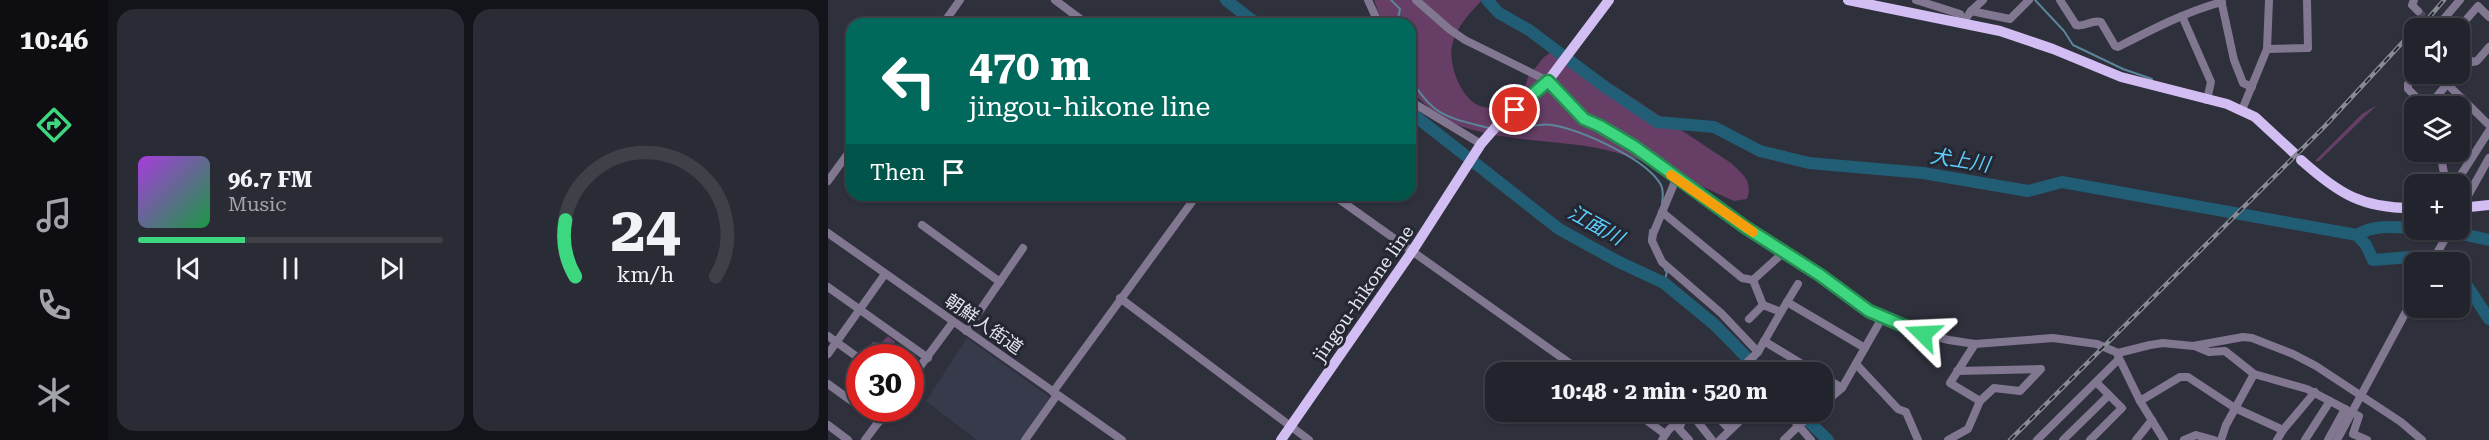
<!DOCTYPE html>
<html lang="en">
<head>
<meta charset="utf-8">
<style>
	body { margin:0; font-family:"Roboto Serif","Noto Sans JP",serif; background:#2a2c35; color:#f1f3f6; height:100vh; display:flex; flex-direction:column; font-size:22px; white-space:nowrap }
	* { box-sizing:border-box; margin:0 }
	p { font-size:20px; color:#a2a4aa }
	.icon { flex:none; width:33px; height:33px; fill:none; stroke:currentColor; stroke-width:2; stroke-linecap:round; stroke-linejoin:round }
	.map { position:relative; flex:1; overflow:hidden }
	.sheet { display:flex; flex-direction:column; gap:9px; padding:9px; background:#131419; width:720px }
	.sheet>* { flex:none }
	.hud { position:absolute; left:18px; top:18px; width:570px; height:183px; border-radius:18px; box-shadow:0 2px 4px #0004,0 0 0 2px #3f4149; background:#00695c; color:#fff; overflow:hidden }
	.fabs { position:absolute; left:1576px; top:18px; display:grid; gap:12px }
	.fabs a { display:grid; place-items:center; width:66px; height:66px; border-radius:12px; background:#22242d; box-shadow:0 2px 4px #0004,0 0 0 2px #3f4149; font-size:30px }
	.speed { position:absolute; left:18px; top:344px; display:flex; gap:12px; font-size:30px; font-weight:700; text-align:center }
	.speed>* { display:grid; place-content:center; width:78px; height:78px; border-radius:50%; background:#22242d; box-shadow:0 2px 4px #0004,0 0 0 2px #3f4149; line-height:1 }
	.speed .limit { border:9px solid #d22; background:#fff; color:#111 }
	.pin { position:absolute; display:grid; place-items:center; width:51px; height:51px; color:#fff; margin:-26px; border:3px solid #fff; border-radius:50%; box-shadow:0 2px 6px #0007 }
	.me { position:absolute; width:66px; margin:-33px; rotate:291deg; stroke-linejoin:round; filter:drop-shadow(0 0 4px #0008) }
	.turn { display:flex; align-items:center; gap:21px; height:126px; padding:0 24px; font-size:27px }
	.turn .icon { width:78px; height:78px; stroke-width:2.5 }
	.turn b { display:block; font-size:42px; line-height:51px }
	.then { display:flex; align-items:center; height:57px; padding:0 24px; background:#0003; gap:12px; font-size:22px }
	.sheet .widget { flex:1; display:flex; flex-direction:column; justify-content:center; gap:9px; min-width:0; padding:0 21px; border-radius:18px; background:#2a2c35 }
	.sheet .dial { align-items:center; gap:0 }
	.dial svg { height:156px; overflow:visible; fill:none; stroke:#3f4149; stroke-width:7; stroke-linecap:round; text-anchor:middle }
	.dial text { fill:#f1f3f6; stroke:none }
	.song { display:flex; align-items:center; gap:18px }
	.cover { width:72px; height:72px; border-radius:9px; background:linear-gradient(135deg,hsl(280 70% 55%),hsl(140 70% 35%)) }
	.played { height:6px; border-radius:3px; background:linear-gradient(90deg,#3cd77e 35%,#3f4149 35%) }
	.keys { display:flex; justify-content:space-around; direction:ltr }
	.sheet .tiles { flex:1; display:grid; gap:9px; grid-template-columns:repeat(2,1fr) }
	.trip { position:absolute; left:657px; top:362px; width:348px; height:60px; border-radius:18px; background:#22242d; box-shadow:0 2px 4px #0004,0 0 0 2px #3f4149; font-weight:700; line-height:60px; text-align:center }
	main { display:flex; flex:1; min-height:0 }
	.tab-bar { display:flex; flex-direction:column; width:108px; justify-content:space-around; align-items:center; background:#0e0e12; color:#a2a4aa }
	.tab-bar .icon { width:42px; height:42px }
	.tab-bar .current { color:#3cd77e }
	.tab-bar b { font-size:27px; color:#f1f3f6 }
	.map>svg:first-child { display:block }
	.built { fill:#373a4b }
	.green { fill:#663e66 }
	.lines { fill:none; stroke-linecap:round; stroke-linejoin:round }
	.stream { stroke:#5b8699; stroke-width:2 }
	.river { stroke:#215d75; stroke-width:12 }
	.minor-tunnel { stroke:#494b57; stroke-width:8; stroke-dasharray:8 4; stroke-linecap:butt }
	.minor { stroke:#817791; stroke-width:8 }
	.major { stroke:#d2bef3; stroke-width:10 }
	.rail-casing { stroke:#888a94; stroke-width:4.5 }
	.rail { stroke:#242631; stroke-width:2; stroke-dasharray:7; stroke-linecap:butt }
	.route-casing { stroke:#278c52; stroke-width:15 }
	.route { stroke:#3cd77e; stroke-width:10 }
	.slow { stroke:#f59e0b; stroke-width:10 }
	.labels { text-anchor:middle; dominant-baseline:central; stroke-width:6; stroke-linejoin:round; paint-order:stroke }
	.street-label { font-size:18px; fill:#e3e5ed; stroke:#242631 }
	.water-label { font-size:20px; font-style:italic; fill:#5ccdfb; stroke:#242631 }
</style>
</head>
<body>
<main>
<nav class="tab-bar">
<b>10:46</b>
<svg class="icon current" aria-label="directions" viewBox="0 0 24 24"><path d="M12 3l9 9-9 9-9-9zM9 14v-3h6M13 9l2 2-2 2"/></svg>
<svg class="icon" aria-label="music" viewBox="0 0 24 24"><path d="M9 18V5l10-2v13"/><circle cx="6" cy="18" r="3"/><circle cx="16" cy="16" r="3"/></svg>
<svg class="icon" aria-label="phone" viewBox="0 0 24 24"><path d="M5 4h4l2 5-3 2q2 4 5 5l2-3 5 2v4C11 20 4 13 5 4z"/></svg>
<svg class="icon" aria-label="climate" viewBox="0 0 24 24"><path d="M12 3v18M4 7l16 10M4 17L20 7"/></svg>
</nav>
<section class="sheet">
<div class="tiles">
<div class="widget">
<div class="song"><i class="cover"></i><div><b>96.7 FM</b><p>Music</p></div></div>
<div class="played"></div>
<div class="keys"><svg class="icon" aria-label="previous" viewBox="0 0 24 24"><path d="M18 5L8 12l10 7zM5 5v14"/></svg><svg class="icon" aria-label="pause" viewBox="0 0 24 24"><path d="M8 5v14M16 5v14"/></svg><svg class="icon" aria-label="next" viewBox="0 0 24 24"><path d="M6 5l10 7-10 7zM19 5v14"/></svg></div>
</div>
<div class="widget dial"><svg viewBox="0 0 100 80">
<path d="M14 69A42 42 0 1 1 86 69"/>
<path d="M14 69A42 42 0 0 1 9 40" stroke="#3cd77e"/>
<text x="50" y="56" font-size="32" font-weight="700">24</text>
<text x="50" y="72" font-size="11">km/h</text>
</svg></div>
</div>
</section>
<div class="map">
<svg width="1661" height="440" viewBox="0 0 1661 440">
	<rect width="100%" height="100%" fill="#2e303c"/>
	<!-- built -->
	<path class="built" d="M139 338 224 399 195 440H149L98 401Z"/>
	<!-- green -->
	<g class="green">
		<path d="M546 0H654C642 13 627 28 624 46 620 64 633 99 652 106 664 110 680 107 692 103L700 77 716 57 729 48 903 163C915 174 925 181 919 199L906 201C862 181 817 158 769 148 719 138 642 143 601 108 594 102 588 95 582 88V24H555Z"/>
		<path d="M1549 105 1491 161H1487L1534 114Z"/>
		<path d="M60 336 67 342 56 357H38L34 354 45 342 53 343Z"/>
	</g>
	<g class="lines">
		<!-- stream -->
		<g class="stream">
			<path d="M563 0 572 9 569 24"/>
			<path d="M1207 0 1236 31 1245 45 1295 69 1324 79"/>
			<path d="M582 78C606 117 618 117 661 128"/>
			<path d="M669 130C690 133 707 122 724 125 753 130 819 159 833 185 836 191 835 197 834 203"/>
			<path d="M821 242 822 230"/>
			<path d="M836 283 839 272 837 270"/>
		</g>
		<!-- river -->
		<g class="river">
			<path d="M398 0 429 24"/>
			<path d="M659 0 671 13 701 30 777 87 829 122 886 127 932 151 981 163 1095 173 1200 191 1234 182 1529 235 1538 245 1545 260 1596 256 1624 262"/>
			<path d="M582 112 731 229 789 261 836 283 887 325 933 372"/>
			<path d="M1615 230 1661 240"/>
			<path d="M1529 235C1547 224 1567 227 1587 228"/>
			<path d="M1632 275 1661 319"/>
			<path d="M970 411 1000 440"/>
		</g>
		<!-- minor-tunnel -->
		<path class="minor-tunnel" d="M1590 11 1601 23"/>
		<!-- minor -->
		<g class="minor">
			<path d="M227 0 259 24"/>
			<path d="M540 0 551 24"/>
			<path d="M588 0 621 29 637 40 720 81 756 119 772 126 807 147 917 227 1054 318 1095 334 1121 340 1147 344 1225 338 1269 344 1290 353 1322 345 1335 343 1365 346 1415 337 1424 338 1465 354 1488 366 1573 422 1594 440"/>
			<path d="M1088 0 1132 14"/>
			<path d="M1232 0 1248 25C1256 28 1264 19 1273 22L1287 46 1290 47C1323 30 1357 12 1394 2"/>
			<path d="M1393 0 1406 60 1415 83 1424 87"/>
			<path d="M1586 0 1584 5 1590 11"/>
			<path d="M1143 11 1182 19 1201 0"/>
			<path d="M1354 16 1383 82 1379 100"/>
			<path d="M1135 23 1143 11 1155 0"/>
			<path d="M115 24 132 0"/>
			<path d="M1608 28 1632 0"/>
			<path d="M1631 28 1650 6 1661 17"/>
			<path d="M1439 49 1480 48 1479 0"/>
			<path d="M1632 51 1644 62 1649 61 1661 47"/>
			<path d="M1589 74 1580 84V89L1597 106"/>
			<path d="M1609 74 1661 125"/>
			<path d="M582 101 653 144"/>
			<path d="M1601 106 1619 84"/>
			<path d="M1414 110 1439 49 1441 0"/>
			<path d="M1632 119 1642 107"/>
			<path d="M1612 152 1618 184"/>
			<path d="M848 179 825 234 824 241 834 262 893 313 930 352"/>
			<path d="M0 181 24 148"/>
			<path d="M1627 184 1661 131"/>
			<path d="M505 195 754 372"/>
			<path d="M1632 210 1661 158"/>
			<path d="M834 212 914 278 925 280 956 252"/>
			<path d="M94 225 172 282"/>
			<path d="M0 233 294 440"/>
			<path d="M1604 262 1622 230"/>
			<path d="M0 287 100 358"/>
			<path d="M292 298 481 440"/>
			<path d="M959 302 970 284"/>
			<path d="M953 312 959 302 1037 348"/>
			<path d="M921 319 935 305"/>
			<path d="M138 331 195 248"/>
			<path d="M0 336 32 359"/>
			<path d="M936 341 987 372"/>
			<path d="M1369 347 1381 352 1397 351 1426 374"/>
			<path d="M0 354 57 274"/>
			<path d="M1290 356 1312 401 1336 440"/>
			<path d="M1028 364 1070 409 1078 412 1090 440"/>
			<path d="M1129 371 1213 369 1192 391 1166 388 1152 401 1122 383 1147 344"/>
			<path d="M909 372 930 352 953 312 935 305 925 280"/>
			<path d="M994 376 1014 388 1054 318"/>
			<path d="M82 380 125 322"/>
			<path d="M0 384 32 407"/>
			<path d="M225 392 369 195"/>
			<path d="M1312 401 1352 377H1360L1407 408 1455 430 1449 440"/>
			<path d="M994 405 1014 388"/>
			<path d="M33 408 51 422"/>
			<path d="M806 411 837 434"/>
			<path d="M884 411 902 430"/>
			<path d="M958 411 983 440"/>
			<path d="M862 412 884 440"/>
			<path d="M1529 415 1531 416 1525 434 1539 440"/>
			<path d="M0 425 20 440"/>
			<path d="M1455 430 1487 392"/>
			<path d="M37 440 61 408"/>
			<path d="M197 440 229 395"/>
			<path d="M834 440C839 432 843 424 852 425"/>
			<path d="M861 440 851 429 854 421 863 411"/>
			<path d="M892 440 922 411"/>
			<path d="M956 440 986 411"/>
			<path d="M1120 440 1140 429 1152 401"/>
			<path d="M1209 440 1291 359"/>
			<path d="M1235 440 1281 395"/>
			<path d="M1262 440 1294 408 1268 382"/>
			<path d="M1308 440 1324 420"/>
			<path d="M1356 440 1368 435 1386 440"/>
			<path d="M1393 440 1398 425 1426 374 1479 389 1519 410"/>
			<path d="M1477 440 1502 401"/>
			<path d="M1500 440 1517 409"/>
			<path d="M1509 440 1587 295"/>
		</g>
		<!-- major -->
		<g class="major">
			<path d="M1020 0 1172 31 1225 49 1293 77 1399 104 1427 117 1466 153"/>
			<path d="M1473 160C1511 194 1535 209 1587 208"/>
			<path d="M1632 208 1661 205"/>
			<path d="M453 440 585 250 653 144 673 121 720 81 781 0"/>
		</g>
		<defs>
			<g id="rail">
				<path d="M1592 28 1616 0"/>
				<path d="M1182 440 1497 126 1587 29"/>
			</g>
		</defs>
		<!-- rail casing -->
		<use href="#rail" class="rail-casing"/>
		<!-- rail -->
		<use href="#rail" class="rail"/>
	</g>
	<g class="lines">
		<defs>
			<path id="route" d="M687 110 720 81 756 119 772 126 807 147 917 227 992 275 1041 311 1095 334"/>
		</defs>
		<!-- route casing -->
		<use href="#route" class="route-casing"/>
		<!-- route -->
		<use href="#route" class="route"/>
		<!-- slow -->
		<path class="slow" d="M843 175 925 232"/>
	</g>
	<g class="labels">
		<!-- street labels -->
		<g class="street-label">
			<text transform="translate(535 293) rotate(-55)">jingou-hikone line</text>
			<text transform="translate(156 324) rotate(35)">朝鮮人街道</text>
		</g>
		<!-- water labels -->
		<g class="water-label">
			<text transform="translate(1132 160) rotate(9)">犬上川</text>
			<text transform="translate(768 225) rotate(29)">江面川</text>
		</g>
	</g>
</svg>
<div class="fabs">
<a><svg class="icon" aria-label="sound" viewBox="0 0 24 24"><path d="M4 9h4l5-4v14l-5-4H4zM17 9q2 3 0 6"/></svg></a>
<a><svg class="icon" aria-label="layers" viewBox="0 0 24 24"><path d="M12 4l9 5-9 5-9-5zM3 14l9 5 9-5"/></svg></a>
<a>+</a>
<a>−</a>
</div>
<div class="speed"><div class="limit">30</div></div>
<div class="pin" style="left:687px;top:110px;background:#d93025"><svg class="icon" aria-label="arrive" viewBox="0 0 24 24"><path d="M6 21V4h12l-3 4 3 4H6"/></svg></div>
<svg class="me" style="left:1095px;top:334px" viewBox="-20 -20 40 40"><path d="M0-17L14 15 0 8-14 15z" fill="#3cd77e" stroke="#fff" stroke-width="4"/></svg>
<div class="trip">10:48 · 2 min · 520 m</div>
<div class="hud">
<div class="turn"><svg class="icon" aria-label="left" viewBox="0 0 24 24"><path d="M17 20v-9H6M10 6l-5 5 5 5"/></svg><div><b>470 m</b>jingou-hikone line</div></div>
<div class="then">Then<svg class="icon" aria-label="arrive" viewBox="0 0 24 24"><path d="M6 21V4h12l-3 4 3 4H6"/></svg></div>
</div>
</div>
</main>
</body>
</html>
